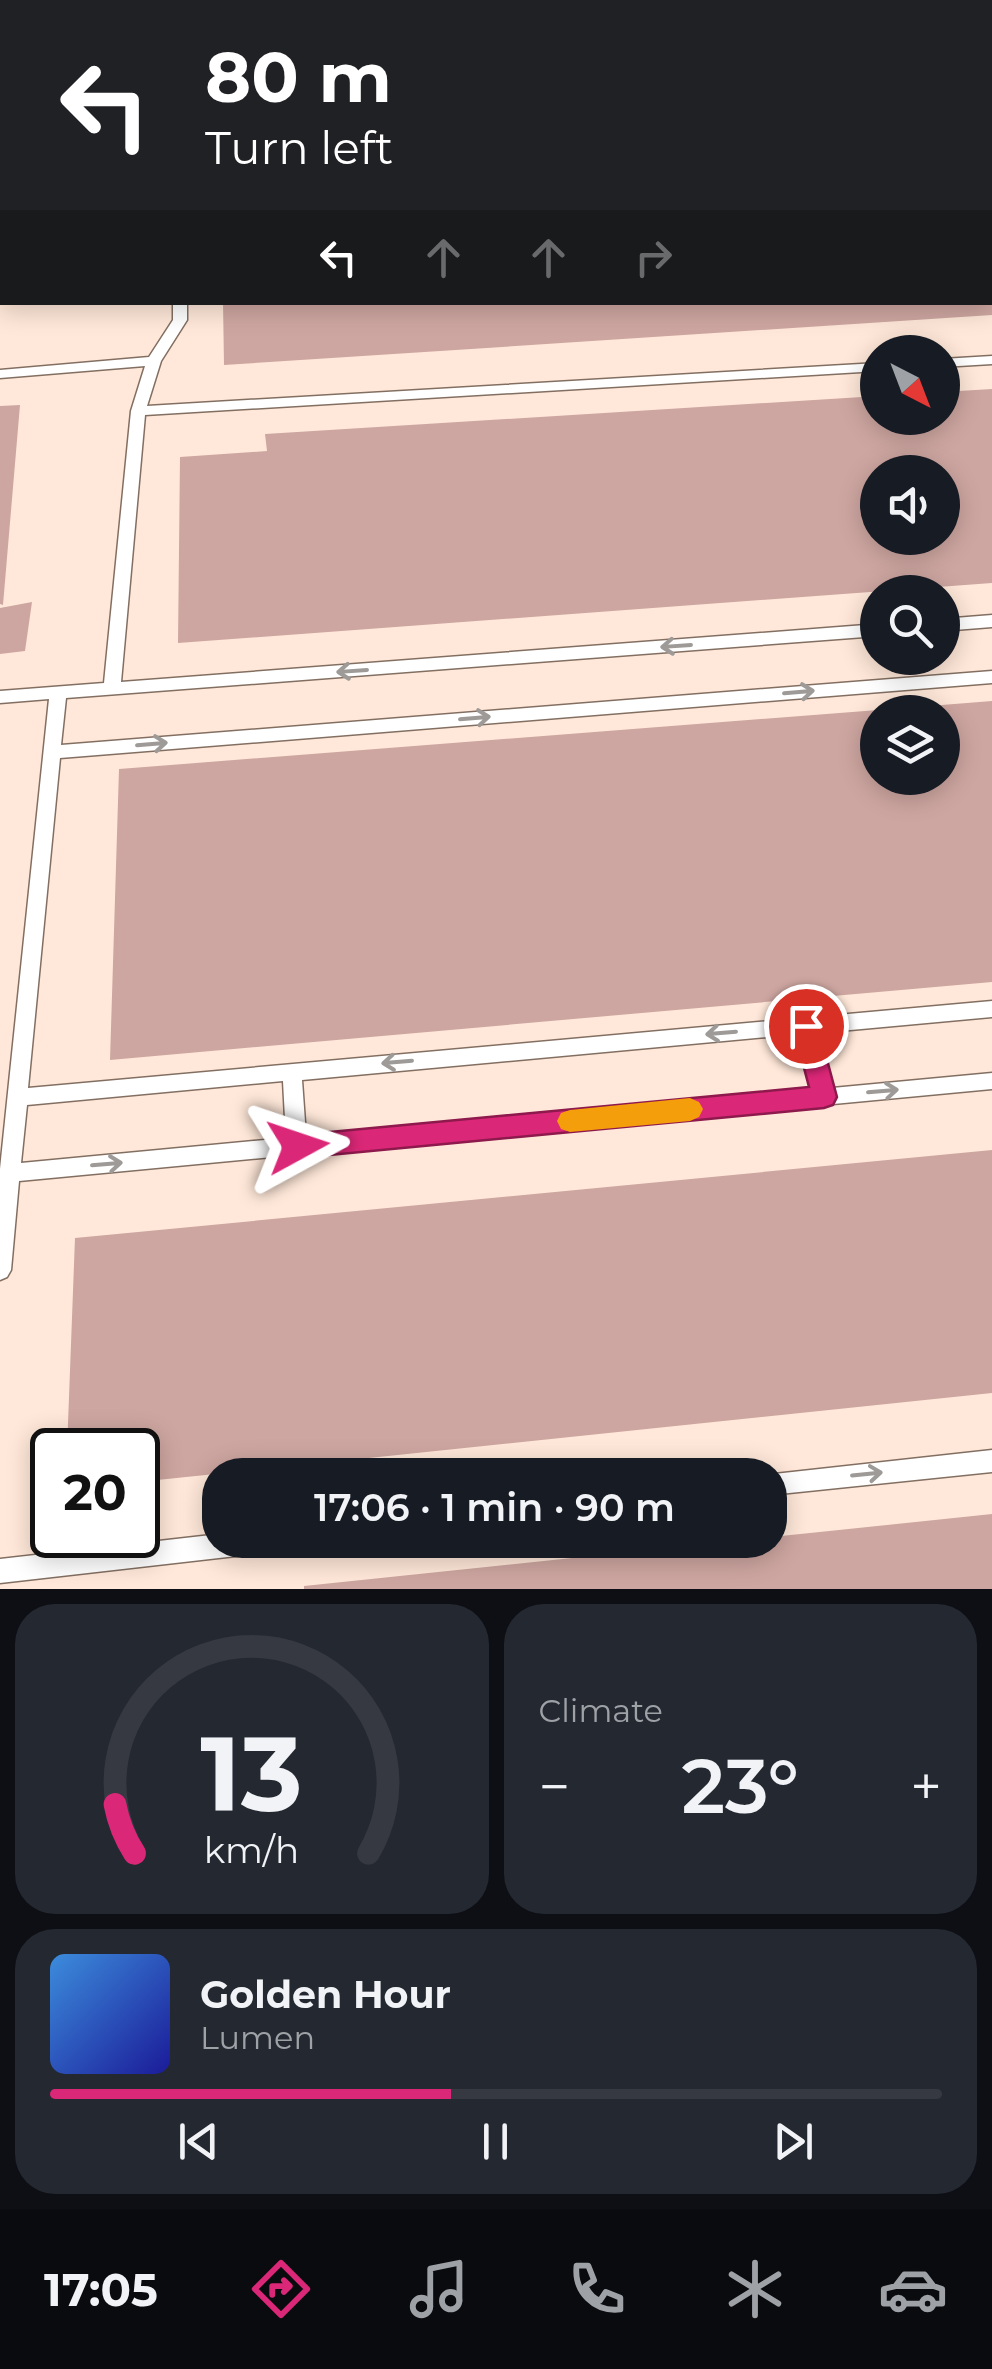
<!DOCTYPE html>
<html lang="en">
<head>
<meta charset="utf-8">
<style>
	body { margin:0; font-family:Montserrat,sans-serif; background:#242831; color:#f1f3f6; height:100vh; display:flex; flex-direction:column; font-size:38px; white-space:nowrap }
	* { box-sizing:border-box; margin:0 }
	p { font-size:32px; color:#9ea1a6 }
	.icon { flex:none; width:55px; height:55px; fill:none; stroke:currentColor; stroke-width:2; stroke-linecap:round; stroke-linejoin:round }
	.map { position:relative; height:1589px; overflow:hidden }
	.sheet { display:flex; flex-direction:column; gap:15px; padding:15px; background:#0d0f14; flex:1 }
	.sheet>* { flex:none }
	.hud { position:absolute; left:0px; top:0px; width:992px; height:305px; box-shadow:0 5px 25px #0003; background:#202124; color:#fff; overflow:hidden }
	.needle { width:65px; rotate:138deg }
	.tools { position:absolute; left:860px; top:335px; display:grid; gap:20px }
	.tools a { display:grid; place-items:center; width:100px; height:100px; border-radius:50%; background:#171b24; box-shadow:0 5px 25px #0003; font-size:50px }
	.speed { position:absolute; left:30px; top:1428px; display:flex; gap:20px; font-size:50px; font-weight:700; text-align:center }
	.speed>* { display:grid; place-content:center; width:130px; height:130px; border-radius:50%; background:#171b24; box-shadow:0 5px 25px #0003; line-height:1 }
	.speed .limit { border:5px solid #111; border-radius:15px; background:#fff; color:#111 }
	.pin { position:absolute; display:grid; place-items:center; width:85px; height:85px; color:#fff; margin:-42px; border:5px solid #fff; border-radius:50%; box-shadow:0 2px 10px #0007 }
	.me { position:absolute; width:110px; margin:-55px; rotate:85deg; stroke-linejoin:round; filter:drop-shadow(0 0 8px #0008) }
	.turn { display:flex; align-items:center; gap:35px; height:210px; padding:0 40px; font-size:45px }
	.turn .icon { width:130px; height:130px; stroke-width:2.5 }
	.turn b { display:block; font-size:70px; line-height:85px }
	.lanes { display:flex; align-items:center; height:95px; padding:0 40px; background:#0003; justify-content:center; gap:50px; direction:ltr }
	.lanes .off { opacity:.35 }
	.big { font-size:75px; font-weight:600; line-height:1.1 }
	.sheet .tile { flex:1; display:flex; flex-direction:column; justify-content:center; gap:15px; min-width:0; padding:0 35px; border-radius:40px; background:#242831 }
	.sheet .dial { align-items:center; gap:0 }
	.dial svg { height:260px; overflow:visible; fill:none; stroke:#363941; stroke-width:7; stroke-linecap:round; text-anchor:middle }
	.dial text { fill:#f1f3f6; stroke:none }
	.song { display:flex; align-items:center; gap:30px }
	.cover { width:120px; height:120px; border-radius:15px; background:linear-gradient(135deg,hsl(210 70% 55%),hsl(240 70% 35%)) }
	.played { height:10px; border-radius:5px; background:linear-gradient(90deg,#db2777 45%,#363941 45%) }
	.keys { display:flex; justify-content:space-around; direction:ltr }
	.heat { display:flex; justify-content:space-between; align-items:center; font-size:55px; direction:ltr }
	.sheet .tiles { flex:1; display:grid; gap:15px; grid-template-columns:1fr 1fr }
	.tile:last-child { grid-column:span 2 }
	.trip { position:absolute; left:202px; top:1458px; width:585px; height:100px; border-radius:40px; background:#171b24; box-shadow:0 5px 25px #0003; font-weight:600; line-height:100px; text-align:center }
	.menu { display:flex; height:160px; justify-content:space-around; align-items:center; background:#090b0e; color:#9ea1a6 }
	.menu .icon { width:70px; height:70px }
	.menu .selected { color:#db2777 }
	.menu b { font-size:45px; color:#f1f3f6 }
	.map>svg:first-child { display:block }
	.building { fill:#cea6a1; fill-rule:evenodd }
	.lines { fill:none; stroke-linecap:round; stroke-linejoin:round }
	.service-casing { stroke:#836f62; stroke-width:3 }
	.service { fill:#fff; fill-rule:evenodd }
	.oneway { stroke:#9d9a97 }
	.route { fill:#db2777; stroke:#8e194d; stroke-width:2.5 }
	.slow { fill:#f59e0b }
</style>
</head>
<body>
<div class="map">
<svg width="992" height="1589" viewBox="0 0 992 1589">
	<rect width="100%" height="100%" fill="#ffe8d9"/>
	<!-- building -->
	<g class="building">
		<path d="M223 302H992V315L224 365Z"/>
		<path d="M992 389V583L178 643 180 457 267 451 265 434 878 396V418H942V392ZM878 472H942V538H878Z"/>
		<path d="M20 405 3 605 0 604V406Z"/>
		<path d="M32 602 25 651 0 654V608Z"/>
		<path d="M992 701V982L110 1060 119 769 878 710V778H942V712L879 710Z"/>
		<path d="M992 1150V1393L138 1482V1450H67L75 1238Z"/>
		<path d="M992 1514V1589H304V1586Z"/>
	</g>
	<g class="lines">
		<defs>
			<g id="service">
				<path d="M241 0H253V2H242Z"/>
				<rect x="990" y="32" width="2" height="7"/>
				<path d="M990 67 992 68V79L990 78Z"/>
				<rect x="990" y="189" width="2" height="8"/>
				<path d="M173 302H187V320L161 361 147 406 878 363V371L145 415 121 682 878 624V636L66 698 61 745 992 671V683L60 758 28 1088 992 1001V1017L818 1033 832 1088 992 1073V1089L19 1181 11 1270 7 1277 0 1280V1169L49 699 0 703V691L104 683 131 411 145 366 0 378V370L149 357 173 320ZM799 1034 812 1089 306 1136 302 1080ZM283 1081 286 1138 21 1163 27 1105Z"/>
				<path d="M992 356V364L942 367V359Z"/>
				<path d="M992 615V627L942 631V619Z"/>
				<path d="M992 1450V1472L770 1495V1475H765Z"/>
				<path d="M220 1534V1540H284L280 1548 272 1552 0 1583V1559Z"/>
			</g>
		</defs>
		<!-- service casing -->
		<use href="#service" class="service-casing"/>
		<!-- service -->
		<use href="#service" class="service"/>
	</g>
	<!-- one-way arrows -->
	<defs><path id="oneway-shaft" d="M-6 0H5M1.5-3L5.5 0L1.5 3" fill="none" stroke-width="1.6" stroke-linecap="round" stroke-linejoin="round" transform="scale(2.5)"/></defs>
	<g class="oneway">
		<use href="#oneway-shaft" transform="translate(676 646) rotate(176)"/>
		<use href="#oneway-shaft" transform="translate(352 671) rotate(176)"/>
		<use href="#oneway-shaft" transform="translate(799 692) rotate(-5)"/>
		<use href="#oneway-shaft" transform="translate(475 718) rotate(-5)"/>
		<use href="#oneway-shaft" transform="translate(152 744) rotate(-5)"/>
		<use href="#oneway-shaft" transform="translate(721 1033) rotate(175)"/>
		<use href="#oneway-shaft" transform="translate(397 1062) rotate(175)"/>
		<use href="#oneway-shaft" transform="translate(883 1091) rotate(-5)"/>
		<use href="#oneway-shaft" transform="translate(107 1164) rotate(-5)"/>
		<use href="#oneway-shaft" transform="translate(867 1474) rotate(-6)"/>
	</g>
	<!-- route -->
	<path class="route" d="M806 1015 814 1018 818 1026 837 1097 833 1105 824 1108 298 1158 288 1154 284 1146 288 1138 298 1135 809 1087 793 1026 797 1018Z"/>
	<!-- slow -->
	<path class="slow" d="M690 1098 699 1102 703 1109 699 1117 690 1121 570 1132 561 1129 557 1121 561 1113 570 1110Z"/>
</svg>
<div class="tools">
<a><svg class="needle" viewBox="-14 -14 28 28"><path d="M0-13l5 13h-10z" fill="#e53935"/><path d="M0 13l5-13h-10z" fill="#9ea1a6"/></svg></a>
<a><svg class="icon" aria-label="sound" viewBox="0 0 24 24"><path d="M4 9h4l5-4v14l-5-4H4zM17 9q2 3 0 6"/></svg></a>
<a><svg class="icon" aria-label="search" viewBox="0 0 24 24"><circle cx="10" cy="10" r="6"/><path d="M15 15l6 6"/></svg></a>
<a><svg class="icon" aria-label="layers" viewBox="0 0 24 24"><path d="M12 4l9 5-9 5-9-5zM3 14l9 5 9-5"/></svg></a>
</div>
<div class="speed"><div class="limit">20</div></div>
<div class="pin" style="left:806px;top:1026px;background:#d93025"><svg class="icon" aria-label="arrive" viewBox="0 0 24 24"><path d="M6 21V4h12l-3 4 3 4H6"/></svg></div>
<svg class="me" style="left:298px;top:1146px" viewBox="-20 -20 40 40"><path d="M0-17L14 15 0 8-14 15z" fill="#db2777" stroke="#fff" stroke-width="4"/></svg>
<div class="trip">17:06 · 1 min · 90 m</div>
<div class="hud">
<div class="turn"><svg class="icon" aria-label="left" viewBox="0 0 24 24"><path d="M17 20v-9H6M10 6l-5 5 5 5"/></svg><div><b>80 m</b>Turn left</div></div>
<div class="lanes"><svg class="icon" aria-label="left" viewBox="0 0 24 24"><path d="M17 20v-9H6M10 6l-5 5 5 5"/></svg><svg class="icon off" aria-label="ahead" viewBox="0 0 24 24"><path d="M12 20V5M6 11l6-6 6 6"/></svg><svg class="icon off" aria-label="ahead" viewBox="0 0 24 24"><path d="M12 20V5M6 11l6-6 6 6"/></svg><svg class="icon off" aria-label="right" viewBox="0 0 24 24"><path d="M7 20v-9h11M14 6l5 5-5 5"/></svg></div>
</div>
</div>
<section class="sheet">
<div class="tiles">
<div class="tile dial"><svg viewBox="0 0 100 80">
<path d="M14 69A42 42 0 1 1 86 69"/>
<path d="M14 69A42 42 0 0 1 8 54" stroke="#db2777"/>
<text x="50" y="56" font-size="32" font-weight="700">13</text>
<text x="50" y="72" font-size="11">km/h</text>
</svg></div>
<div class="tile"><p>Climate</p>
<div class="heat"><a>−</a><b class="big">23°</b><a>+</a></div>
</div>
<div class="tile">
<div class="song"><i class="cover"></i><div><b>Golden Hour</b><p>Lumen</p></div></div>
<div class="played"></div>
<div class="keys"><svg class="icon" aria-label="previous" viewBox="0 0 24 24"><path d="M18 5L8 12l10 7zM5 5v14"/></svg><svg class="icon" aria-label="pause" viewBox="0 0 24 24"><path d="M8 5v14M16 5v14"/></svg><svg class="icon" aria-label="next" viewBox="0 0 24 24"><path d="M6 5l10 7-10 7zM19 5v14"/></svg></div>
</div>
</div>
</section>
<nav class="menu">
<b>17:05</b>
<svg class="icon selected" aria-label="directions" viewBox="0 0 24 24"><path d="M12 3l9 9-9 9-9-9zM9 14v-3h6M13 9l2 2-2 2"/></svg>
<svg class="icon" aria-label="music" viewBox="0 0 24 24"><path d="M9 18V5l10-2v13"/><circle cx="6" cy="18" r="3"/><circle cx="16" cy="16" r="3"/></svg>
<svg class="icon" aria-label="phone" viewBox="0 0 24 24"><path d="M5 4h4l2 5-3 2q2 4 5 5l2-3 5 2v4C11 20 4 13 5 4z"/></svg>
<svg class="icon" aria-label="climate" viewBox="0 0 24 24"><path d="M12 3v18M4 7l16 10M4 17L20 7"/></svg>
<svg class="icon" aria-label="car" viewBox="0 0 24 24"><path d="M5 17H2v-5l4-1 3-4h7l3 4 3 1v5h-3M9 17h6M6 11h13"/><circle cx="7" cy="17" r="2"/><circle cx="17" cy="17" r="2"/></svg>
</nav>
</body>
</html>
